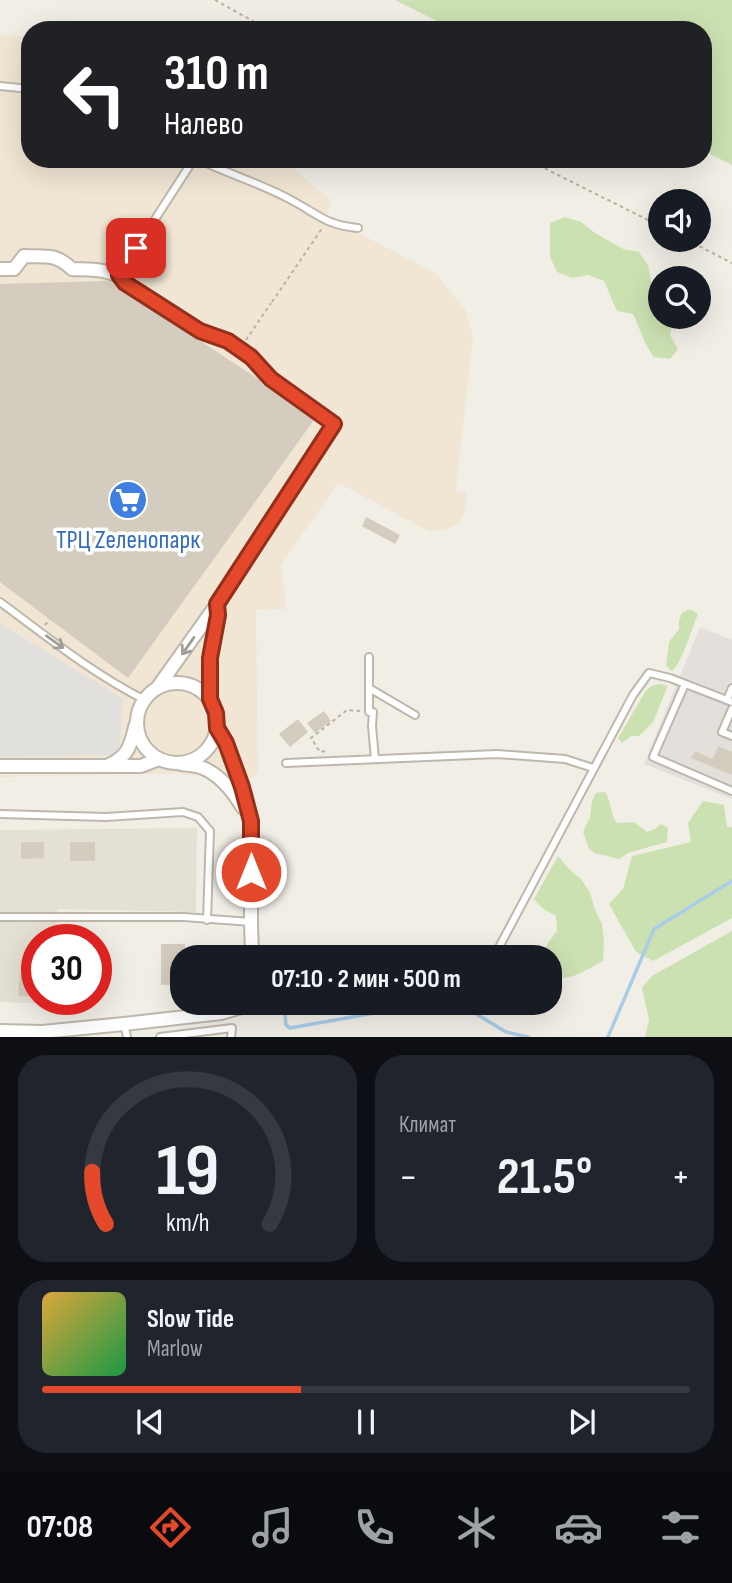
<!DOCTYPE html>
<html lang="ru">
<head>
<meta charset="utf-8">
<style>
	body { margin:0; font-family:"Sofia Sans Condensed",sans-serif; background:#20242c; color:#f1f3f6; height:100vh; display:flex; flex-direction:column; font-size:26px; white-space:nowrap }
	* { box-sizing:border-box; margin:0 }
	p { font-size:23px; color:#9ea1a6 }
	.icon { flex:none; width:38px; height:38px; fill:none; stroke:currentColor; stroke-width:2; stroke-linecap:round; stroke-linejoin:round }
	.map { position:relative; height:1037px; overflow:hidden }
	.sheet { display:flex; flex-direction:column; gap:18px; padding:18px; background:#0d0f14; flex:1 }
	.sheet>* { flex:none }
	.top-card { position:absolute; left:21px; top:21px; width:691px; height:147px; border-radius:28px; box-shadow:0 7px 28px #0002; background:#202124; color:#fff; overflow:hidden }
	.fabs { position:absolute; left:648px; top:189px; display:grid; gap:14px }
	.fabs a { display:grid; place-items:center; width:63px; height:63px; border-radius:50%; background:#171b24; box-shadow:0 7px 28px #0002; font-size:35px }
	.speed { position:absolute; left:21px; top:924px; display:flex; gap:14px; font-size:35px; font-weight:700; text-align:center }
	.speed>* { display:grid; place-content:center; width:91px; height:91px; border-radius:50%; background:#171b24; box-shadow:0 7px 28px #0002; line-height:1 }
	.speed .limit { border:10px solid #d22; background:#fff; color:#111 }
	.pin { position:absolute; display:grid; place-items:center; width:60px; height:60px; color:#fff; margin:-30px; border-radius:14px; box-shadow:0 4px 10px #0006 }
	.me { position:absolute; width:77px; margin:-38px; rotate:0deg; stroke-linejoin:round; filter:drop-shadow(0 0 5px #0008) }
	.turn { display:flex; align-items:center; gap:24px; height:147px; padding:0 28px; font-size:32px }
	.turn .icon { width:91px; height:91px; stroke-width:2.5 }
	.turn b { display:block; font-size:49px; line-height:60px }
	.big { font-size:52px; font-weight:700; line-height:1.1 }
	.sheet .tile { flex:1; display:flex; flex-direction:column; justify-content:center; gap:10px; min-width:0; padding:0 24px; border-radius:28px; background:#20242c }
	.sheet .dial { align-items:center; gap:0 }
	.dial svg { height:182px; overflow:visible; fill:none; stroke:#363941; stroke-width:7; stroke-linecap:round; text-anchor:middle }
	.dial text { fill:#f1f3f6; stroke:none }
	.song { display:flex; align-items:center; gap:21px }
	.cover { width:84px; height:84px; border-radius:10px; background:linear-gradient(135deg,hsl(40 70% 55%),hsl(140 70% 35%)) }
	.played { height:7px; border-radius:4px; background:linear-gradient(90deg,#e3482a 40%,#363941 40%) }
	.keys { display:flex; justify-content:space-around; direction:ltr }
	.heat { display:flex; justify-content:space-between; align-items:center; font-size:38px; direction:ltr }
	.sheet .tiles { flex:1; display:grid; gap:18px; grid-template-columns:1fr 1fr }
	.tile:last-child { grid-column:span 2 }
	.trip { position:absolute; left:170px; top:945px; width:392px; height:70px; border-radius:28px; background:#171b24; box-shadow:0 7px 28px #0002; font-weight:700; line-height:70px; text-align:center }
	.tabs { display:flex; height:112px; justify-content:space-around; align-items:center; background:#090b0e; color:#9ea1a6 }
	.tabs .icon { width:49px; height:49px }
	.tabs .on { color:#e3482a }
	.tabs b { font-size:32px; color:#f1f3f6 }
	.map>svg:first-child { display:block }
	.residential { fill:#e4e0d4 }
	.commercial { fill:#f1e5d3 }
	.industrial { fill:#e3dfdb }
	.green { fill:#cce1b2 }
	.parking { fill:#e2e0dd }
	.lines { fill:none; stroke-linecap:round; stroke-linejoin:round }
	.stream { stroke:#a8cde8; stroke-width:3.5 }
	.building { fill:#d4ccbf }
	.lane-casing { stroke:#beb8ac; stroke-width:10 }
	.street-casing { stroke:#beb8ac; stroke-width:16 }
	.path { stroke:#bcb19c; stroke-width:2; stroke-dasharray:3.5 3.5; stroke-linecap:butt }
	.lane { stroke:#fff; stroke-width:6 }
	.street { stroke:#fff; stroke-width:12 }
	.oneway { stroke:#a19e9a }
	.route-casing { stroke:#942f1b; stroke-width:18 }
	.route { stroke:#e3482a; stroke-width:12 }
	.labels { text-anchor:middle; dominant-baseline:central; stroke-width:7; stroke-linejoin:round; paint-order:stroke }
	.shop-label { font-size:26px; fill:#366cbe; stroke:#fff }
</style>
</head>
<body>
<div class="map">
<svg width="732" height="1037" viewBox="0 0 732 1037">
	<rect width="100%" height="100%" fill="#f1eee6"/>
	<!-- residential -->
	<path class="residential" d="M197 828 196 912 57 909 56 940H37V999H56V1004L0 1002V830Z"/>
	<!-- commercial -->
	<path class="commercial" d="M0 35 30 37V159H283L332 202 326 216 435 273 465 309 473 337 456 490 467 493 464 514 459 524 444 530 429 531 338 483 281 565 286 609 256 610 258 773 228 794 218 783 201 776 174 773 0 777Z"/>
	<!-- industrial -->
	<path class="industrial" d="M700 627 732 640V799L644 764Z"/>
	<!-- green -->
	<g class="green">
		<path d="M395 0H732V165L704 151V30H455Z"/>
		<path d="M565 217 581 222 595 233 623 249 639 252 648 265 651 281 660 285V317H674L670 335 678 349 670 359 654 357C643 342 641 330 633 314L617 311 604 281 588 275 572 278 557 272 550 257V223Z"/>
		<path d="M690 609 698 614C692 628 682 663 672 671L666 666 669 642 679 629V621L682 613Z"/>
		<path d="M660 684 668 686 653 722 639 736H631L622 743 618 738 645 692 651 686Z"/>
		<path d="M605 792C612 802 609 812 617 823L634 822 647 832 655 829 661 824 668 828 667 842 628 853 620 859C611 858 605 854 596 854L589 849 583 832 590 817 592 801 596 793Z"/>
		<path d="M703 801 724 805 727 827H732V918L653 961 636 952 609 904 623 889 632 856 691 842 688 823Z"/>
		<path d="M558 856 569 869 581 879 590 893 595 910 602 924 604 941 603 961C586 970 569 982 550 978V957H541L547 944 557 931 556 916 542 908 534 899Z"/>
		<path d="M732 931V1037H645L649 1020 642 988 652 976Z"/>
	</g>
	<!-- parking -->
	<path class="parking" d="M0 623 123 699 119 755 0 757Z"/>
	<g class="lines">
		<!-- stream -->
		<g class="stream">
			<path d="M458 1003 506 1032 528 1037"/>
			<path d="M285 1015 286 1025 290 1028 431 1003"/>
			<path d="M608 1037 654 929 732 881"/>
		</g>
	</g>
	<!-- building -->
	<g class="building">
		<path d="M106 281 115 285 260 380 266 386 314 420 128 678 0 582V284Z"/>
		<path d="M366 517 400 535 395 544 362 526Z"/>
		<path d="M324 711 331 721 315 733 307 723Z"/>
		<path d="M298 719 308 732 290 747 279 734Z"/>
		<path d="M718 746 732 752V775L691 758 695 751 713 759Z"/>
		<path d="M21 842H44V858L21 859Z"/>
		<rect x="70" y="842" width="25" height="19"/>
		<path d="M161 944H185V957H182V985H161Z"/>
		<path d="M20 974 37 975V997L18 996Z"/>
	</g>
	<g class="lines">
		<defs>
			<g id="lane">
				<path d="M0 86 30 89"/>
				<path d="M201 159 206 163C235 176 266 186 293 201 319 215 326 225 358 228"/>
				<path d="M119 275 190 165V159"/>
				<path d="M0 602C46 636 93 674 145 700"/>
				<path d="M369 657V712H373L372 726 375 759"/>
				<path d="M685 684 653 757 732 791"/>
				<path d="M369 688 415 715"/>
				<path d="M727 700 732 688"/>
				<path d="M732 709 722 732 732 736"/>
				<path d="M286 763 497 754 565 759 593 768"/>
				<path d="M0 814 106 817 183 812 198 817 210 831 207 920"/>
				<path d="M0 917H184L251 922"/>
				<path d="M488 957 497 951 633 695 649 673 670 678 732 702"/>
				<path d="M245 1006 269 1003"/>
				<path d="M124 1024 127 1037"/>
				<path d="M160 1037 232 1028 231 1037"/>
			</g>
			<g id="street">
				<path d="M0 269H14L24 256C47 257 55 253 72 269 91 270 113 268 126 283L200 331 228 341 251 357 271 379 334 424 217 604 158 687"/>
				<circle cx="177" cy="723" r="40"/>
				<path d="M210 700V658L218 615 217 604"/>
				<path d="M217 728 226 743 242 787 251 821V922L252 957"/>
				<path d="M181 764C188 765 197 765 203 768 220 775 234 793 243 808"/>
				<path d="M109 765C130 755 130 745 136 724"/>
				<path d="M0 766H141L159 759"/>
				<path d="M0 1031 42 1032 124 1024 221 1013 245 1006 246 1003"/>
			</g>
		</defs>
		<!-- lane casing -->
		<use href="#lane" class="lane-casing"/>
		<!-- street casing -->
		<use href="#street" class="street-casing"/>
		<!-- path -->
		<g class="path">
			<path d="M215 0 269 30"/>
			<path d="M526 159 660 226"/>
			<path d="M687 240 732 263"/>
			<path d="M272 302 323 227"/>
			<path d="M246 340 271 303"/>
			<path d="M45 625 50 619"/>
			<path d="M325 751 320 752 311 738 347 710 360 711"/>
		</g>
		<!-- lane -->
		<use href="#lane" class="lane"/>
		<!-- street -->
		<use href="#street" class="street"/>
	</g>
	<!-- one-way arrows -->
	<defs><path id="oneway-shaft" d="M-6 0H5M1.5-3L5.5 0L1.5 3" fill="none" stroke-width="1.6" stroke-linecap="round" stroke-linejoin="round" transform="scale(1.75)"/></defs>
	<g class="oneway">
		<use href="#oneway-shaft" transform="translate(55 642) rotate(36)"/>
		<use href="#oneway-shaft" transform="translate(188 646) rotate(125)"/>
	</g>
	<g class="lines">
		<defs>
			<path id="route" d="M136 248 119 275 125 283 200 331 228 341 251 357 271 379 334 424 217 604 218 615 210 658V699L216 713 217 728 226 743 242 787 251 821V872"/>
		</defs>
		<!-- route casing -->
		<use href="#route" class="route-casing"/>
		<!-- route -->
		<use href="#route" class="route"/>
	</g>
	<!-- icons -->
	<defs>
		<symbol id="supermarket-disc" viewBox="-11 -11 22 22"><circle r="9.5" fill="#3f7fe0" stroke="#fff"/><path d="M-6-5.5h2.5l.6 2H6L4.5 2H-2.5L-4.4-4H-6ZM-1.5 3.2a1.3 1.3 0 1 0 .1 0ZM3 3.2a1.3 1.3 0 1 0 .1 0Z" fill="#fff"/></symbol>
	</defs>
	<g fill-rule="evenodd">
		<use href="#supermarket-disc" x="106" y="478" width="44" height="44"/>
	</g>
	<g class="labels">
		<!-- shop labels -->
		<g class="shop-label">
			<text x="128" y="540">ТРЦ Zеленопарк</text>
		</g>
	</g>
</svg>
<div class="fabs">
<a><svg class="icon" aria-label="sound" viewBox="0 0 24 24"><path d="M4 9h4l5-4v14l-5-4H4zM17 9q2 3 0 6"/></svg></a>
<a><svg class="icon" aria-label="search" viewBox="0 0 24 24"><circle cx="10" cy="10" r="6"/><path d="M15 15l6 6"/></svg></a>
</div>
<div class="speed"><div class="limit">30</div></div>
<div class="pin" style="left:136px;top:248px;background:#d93025"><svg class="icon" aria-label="arrive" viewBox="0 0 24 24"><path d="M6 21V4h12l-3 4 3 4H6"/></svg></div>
<svg class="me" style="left:251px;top:872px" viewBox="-20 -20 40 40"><circle r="17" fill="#e3482a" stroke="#fff" stroke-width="3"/><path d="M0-11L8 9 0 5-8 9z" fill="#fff"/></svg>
<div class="trip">07:10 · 2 мин · 500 m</div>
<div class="top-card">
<div class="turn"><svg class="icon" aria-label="left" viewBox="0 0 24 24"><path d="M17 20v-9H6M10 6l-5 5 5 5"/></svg><div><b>310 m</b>Налево</div></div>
</div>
</div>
<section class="sheet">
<div class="tiles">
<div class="tile dial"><svg viewBox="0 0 100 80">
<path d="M14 69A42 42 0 1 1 86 69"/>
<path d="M14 69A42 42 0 0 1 8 46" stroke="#e3482a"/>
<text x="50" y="56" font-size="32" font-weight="700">19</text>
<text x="50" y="72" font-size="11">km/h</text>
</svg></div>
<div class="tile"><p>Климат</p>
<div class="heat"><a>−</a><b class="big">21.5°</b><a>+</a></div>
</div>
<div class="tile">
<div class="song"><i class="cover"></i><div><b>Slow Tide</b><p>Marlow</p></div></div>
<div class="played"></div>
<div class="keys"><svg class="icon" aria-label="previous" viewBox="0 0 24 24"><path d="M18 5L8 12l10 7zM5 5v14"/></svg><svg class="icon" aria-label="pause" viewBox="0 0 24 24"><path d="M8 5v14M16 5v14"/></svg><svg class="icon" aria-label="next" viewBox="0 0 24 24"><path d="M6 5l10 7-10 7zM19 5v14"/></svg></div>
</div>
</div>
</section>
<nav class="tabs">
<b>07:08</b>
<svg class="icon on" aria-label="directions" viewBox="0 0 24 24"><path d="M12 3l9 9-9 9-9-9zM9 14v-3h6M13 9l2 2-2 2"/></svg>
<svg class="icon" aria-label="music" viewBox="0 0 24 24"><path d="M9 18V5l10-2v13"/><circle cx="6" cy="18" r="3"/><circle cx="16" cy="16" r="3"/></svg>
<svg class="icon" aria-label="phone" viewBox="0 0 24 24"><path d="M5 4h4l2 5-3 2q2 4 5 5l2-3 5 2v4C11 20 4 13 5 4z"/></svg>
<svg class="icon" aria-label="climate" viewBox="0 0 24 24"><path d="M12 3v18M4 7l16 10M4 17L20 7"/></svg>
<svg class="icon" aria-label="car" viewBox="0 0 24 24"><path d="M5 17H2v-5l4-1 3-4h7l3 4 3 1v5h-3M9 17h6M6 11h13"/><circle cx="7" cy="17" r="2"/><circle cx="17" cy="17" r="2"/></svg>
<svg class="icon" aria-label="filters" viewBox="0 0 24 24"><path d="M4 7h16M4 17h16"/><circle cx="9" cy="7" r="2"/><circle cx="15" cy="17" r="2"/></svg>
</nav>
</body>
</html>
